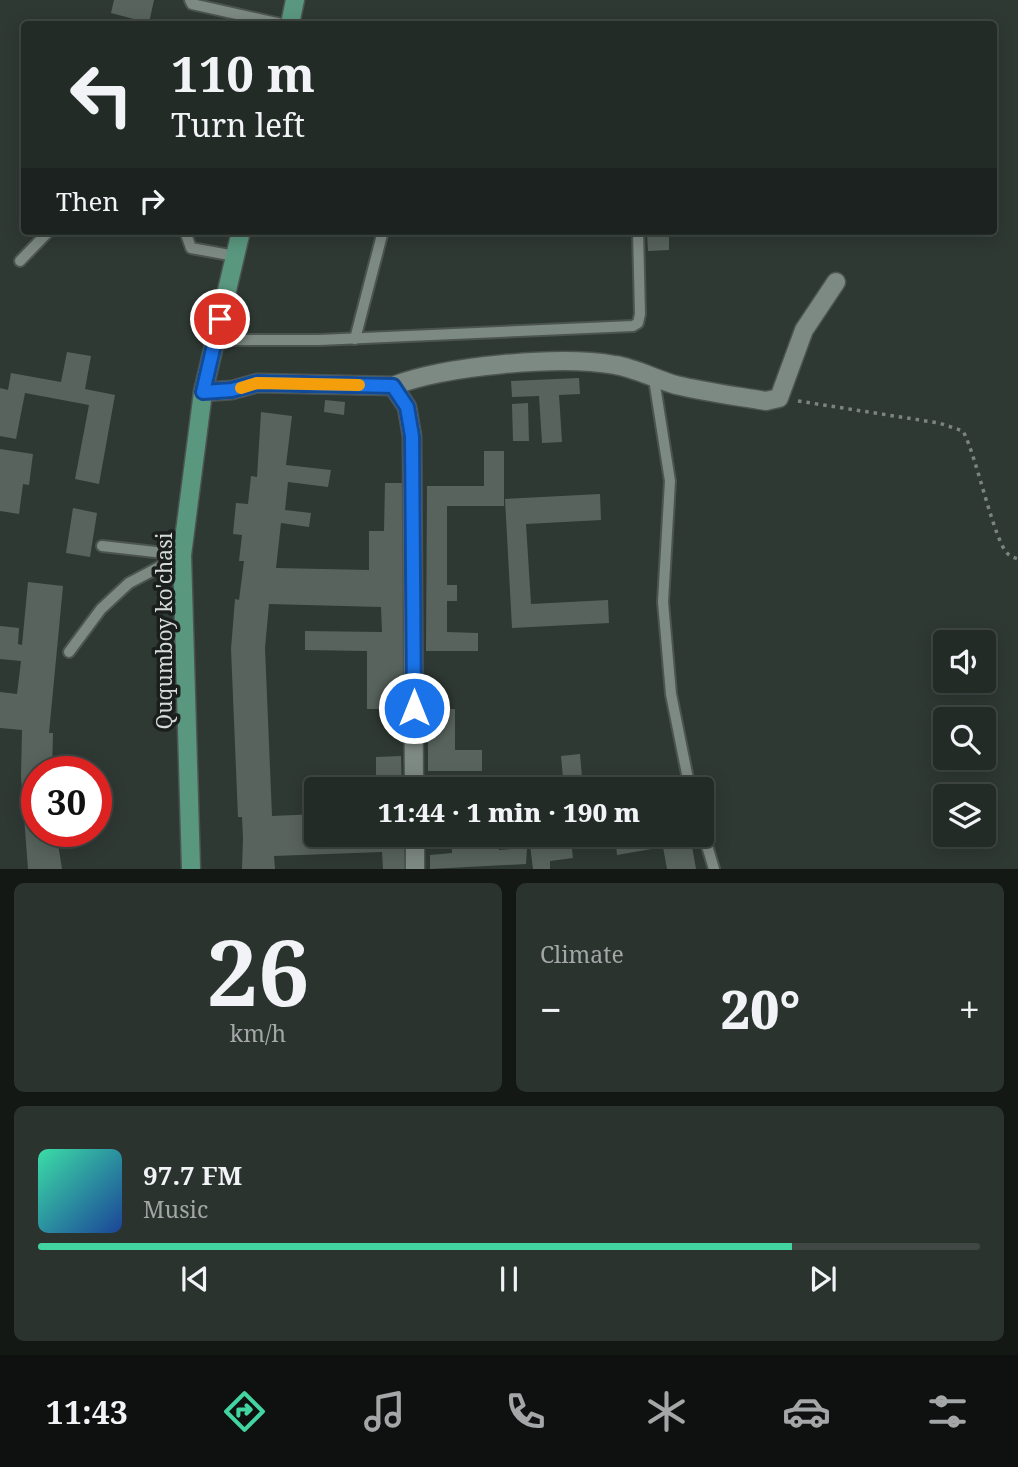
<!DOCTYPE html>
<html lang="en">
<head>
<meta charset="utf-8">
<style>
	body { margin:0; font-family:"Noto Serif",serif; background:#2b332f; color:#f1f3f6; height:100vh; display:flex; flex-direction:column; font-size:26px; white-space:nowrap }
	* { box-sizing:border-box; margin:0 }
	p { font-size:23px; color:#a3a7a7 }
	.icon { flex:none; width:38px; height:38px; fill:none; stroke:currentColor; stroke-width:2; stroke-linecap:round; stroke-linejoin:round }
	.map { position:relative; height:869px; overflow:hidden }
	.panel { display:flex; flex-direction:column; gap:14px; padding:14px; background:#131815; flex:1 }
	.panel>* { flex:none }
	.hud { position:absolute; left:21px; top:21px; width:976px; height:214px; border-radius:7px; box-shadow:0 4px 18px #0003,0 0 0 2px #404744; background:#232b27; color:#f1f3f6; overflow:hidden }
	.fabs { position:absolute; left:933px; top:630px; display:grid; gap:14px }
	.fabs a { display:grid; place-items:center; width:63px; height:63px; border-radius:7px; background:#232b27; box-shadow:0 4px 18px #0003,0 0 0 2px #404744; font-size:35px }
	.speed { position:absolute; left:21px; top:756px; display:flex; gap:14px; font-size:35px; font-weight:700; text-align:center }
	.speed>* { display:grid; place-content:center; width:91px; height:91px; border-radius:50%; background:#232b27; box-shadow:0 4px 18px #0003,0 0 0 2px #404744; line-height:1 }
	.speed .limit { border:10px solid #d22; background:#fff; color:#111 }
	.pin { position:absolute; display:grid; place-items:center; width:60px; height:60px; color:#fff; margin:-30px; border:4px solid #fff; border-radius:50%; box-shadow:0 2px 7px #0007 }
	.me { position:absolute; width:77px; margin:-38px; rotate:0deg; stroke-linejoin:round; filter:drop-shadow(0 0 5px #0008) }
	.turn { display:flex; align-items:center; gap:24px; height:147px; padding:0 35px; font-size:32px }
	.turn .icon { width:91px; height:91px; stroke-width:2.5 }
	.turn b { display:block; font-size:49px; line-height:60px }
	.then { display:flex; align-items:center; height:66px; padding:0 35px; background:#0003; gap:14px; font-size:26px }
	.big { font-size:52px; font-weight:800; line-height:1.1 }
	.panel .card { flex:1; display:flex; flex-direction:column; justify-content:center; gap:10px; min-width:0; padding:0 24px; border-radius:10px; background:#2b332f }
	.panel .dial { align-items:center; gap:0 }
	.dial b { font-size:91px; line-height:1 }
	.song { display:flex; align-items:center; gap:21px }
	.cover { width:84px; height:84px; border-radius:10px; background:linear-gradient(135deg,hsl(160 70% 55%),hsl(220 70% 35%)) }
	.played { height:7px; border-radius:4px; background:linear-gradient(90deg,#42d4a1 80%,#404744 80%) }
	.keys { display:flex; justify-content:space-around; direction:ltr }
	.heat { display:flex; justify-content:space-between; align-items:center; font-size:38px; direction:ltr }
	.panel .tiles { flex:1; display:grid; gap:14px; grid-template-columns:1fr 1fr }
	.card:last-child { grid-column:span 2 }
	.trip { position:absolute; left:304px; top:777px; width:410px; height:70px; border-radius:7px; background:#232b27; box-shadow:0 4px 18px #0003,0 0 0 2px #404744; font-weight:800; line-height:70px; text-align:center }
	.tab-bar { display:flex; height:112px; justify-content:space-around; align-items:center; background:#0e1110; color:#a3a7a7 }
	.tab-bar .icon { width:49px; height:49px }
	.tab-bar .on { color:#42d4a1 }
	.tab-bar b { font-size:32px; color:#f1f3f6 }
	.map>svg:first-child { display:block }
	.building { fill:#58635d }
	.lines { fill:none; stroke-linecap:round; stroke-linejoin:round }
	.service-casing { stroke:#4c5451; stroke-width:14 }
	.minor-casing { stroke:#4c5451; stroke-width:21 }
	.primary-casing { stroke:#4c5451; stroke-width:21 }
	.path { stroke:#7c8480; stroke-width:3.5; stroke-dasharray:3.5 5; stroke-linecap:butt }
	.service { stroke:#7d8983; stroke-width:10 }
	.minor { stroke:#7d8983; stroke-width:18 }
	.primary { stroke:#5a977f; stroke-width:18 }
	.route-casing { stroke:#114b97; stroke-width:18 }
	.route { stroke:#1a73e8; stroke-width:12 }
	.slow { stroke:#f59e0b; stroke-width:12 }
	.labels { text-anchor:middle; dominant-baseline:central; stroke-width:7; stroke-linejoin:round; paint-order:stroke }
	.street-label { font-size:21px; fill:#d5dbd8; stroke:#1a1f1d }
</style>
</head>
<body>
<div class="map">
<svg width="1018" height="869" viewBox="0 0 1018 869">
	<rect width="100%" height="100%" fill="#2f3934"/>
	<!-- building -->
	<g class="building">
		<path d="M114 0H154L149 23 111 13Z"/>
		<path d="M657 231H669V250L648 251 647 234H657Z"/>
		<path d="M67 352 91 356 85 389 115 395 99 484 75 479 89 405 25 393 16 439 0 436V388L8 390 11 373 61 382Z"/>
		<path d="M579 378 580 394 559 395 562 442 542 443 539 396 512 397 511 381Z"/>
		<path d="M325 400 345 402 344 415 324 412Z"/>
		<path d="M528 403 529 441H513L512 404Z"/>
		<path d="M261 412 292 416 286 465 331 470 328 487 288 482 285 510 311 513 309 527 281 523 276 568 369 570V531H384L385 483H403L405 709H367V651L305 650V631L382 632 381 607 269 604 265 648 272 816 317 814V835H404L405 869H383L382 852 274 856 275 869H242L243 838 242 817H238L231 649 235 599 239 600 244 561H239L242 535 233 534 236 503 248 504 251 476 257 477Z"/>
		<path d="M0 449 33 454 29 485 23 484 19 514 0 511Z"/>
		<path d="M484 451H504V506H447V585H457V601H447V632L478 633V651H426L427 486H484Z"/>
		<path d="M600 494 601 520 526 524 531 604 608 600 609 623 512 628 505 499Z"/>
		<path d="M73 508 97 513 90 557 66 553Z"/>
		<path d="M28 582 63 586 49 733H53L52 772H37V831H56L62 869H28L21 777 22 730 0 728V692L17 694 21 661 0 659V626L19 628 18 644 22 645Z"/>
		<path d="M428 709H455V750H482V771H428Z"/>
		<path d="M580 754 583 789H564L561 756Z"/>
		<path d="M401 756 402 789H376V757Z"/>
		<path d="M451 835H497L499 850 527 848 526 864 430 869V855L452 853Z"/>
		<path d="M615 835H690L696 869H667L663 847 617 855Z"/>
		<path d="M571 841 573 858 550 861V869H533L530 845Z"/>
	</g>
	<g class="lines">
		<defs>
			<g id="service">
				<path d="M190 0 192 4 281 24"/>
				<path d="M185 231 191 248 235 256"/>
				<path d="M20 261 49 231"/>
				<path d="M355 339 383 231"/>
				<path d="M215 340H319L633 326 638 323 640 314 638 231"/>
				<path d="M654 379 670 481 663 602 671 694 690 789"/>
				<path d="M102 546 182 555"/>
				<path d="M69 652 101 609 129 583 182 555"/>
				<path d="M702 829 714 869"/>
			</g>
			<g id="minor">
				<path d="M393 386C444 366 560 355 615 365 635 368 655 379 676 385 705 392 736 396 766 401L779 398 804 330 836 282"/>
				<path d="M203 392 232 390 257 383 393 386 407 407 412 436 414 789"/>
				<path d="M415 835V869"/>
			</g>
			<g id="primary">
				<path d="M290 24 295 0"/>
				<path d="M191 869 182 555 203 392 241 231"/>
			</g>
		</defs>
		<!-- service casing -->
		<use href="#service" class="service-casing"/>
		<!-- minor casing -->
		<use href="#minor" class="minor-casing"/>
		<!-- primary casing -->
		<use href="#primary" class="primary-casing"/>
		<!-- path -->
		<path class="path" d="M798 401 939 423 963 431C977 457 994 542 1008 554 1011 557 1015 558 1018 559"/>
		<!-- service -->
		<use href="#service" class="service"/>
		<!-- minor -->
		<use href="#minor" class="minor"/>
		<!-- primary -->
		<use href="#primary" class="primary"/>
	</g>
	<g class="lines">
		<defs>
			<path id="route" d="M220 319 203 392 232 390 257 383 393 386 407 407 412 436 414 708"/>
		</defs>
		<!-- route casing -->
		<use href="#route" class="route-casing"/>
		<!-- route -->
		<use href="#route" class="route"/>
		<!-- slow -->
		<path class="slow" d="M241 388 257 383 359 385"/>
	</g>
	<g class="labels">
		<!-- street labels -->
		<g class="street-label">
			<text transform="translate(164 631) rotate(-90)">Ququmboy ko'chasi</text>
		</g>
	</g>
</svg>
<div class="fabs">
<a><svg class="icon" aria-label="sound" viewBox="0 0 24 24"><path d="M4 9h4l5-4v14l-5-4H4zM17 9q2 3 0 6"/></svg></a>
<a><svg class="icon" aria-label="search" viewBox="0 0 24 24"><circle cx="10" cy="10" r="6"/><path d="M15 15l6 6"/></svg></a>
<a><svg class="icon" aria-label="layers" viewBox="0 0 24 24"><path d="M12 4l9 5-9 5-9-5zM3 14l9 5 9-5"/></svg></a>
</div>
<div class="speed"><div class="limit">30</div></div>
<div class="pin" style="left:220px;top:319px;background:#d93025"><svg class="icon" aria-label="arrive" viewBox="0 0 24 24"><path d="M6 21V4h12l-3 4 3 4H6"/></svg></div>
<svg class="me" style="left:414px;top:708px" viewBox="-20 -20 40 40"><circle r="17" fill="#1a73e8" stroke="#fff" stroke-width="3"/><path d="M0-11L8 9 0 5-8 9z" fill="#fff"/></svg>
<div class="trip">11:44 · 1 min · 190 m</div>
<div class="hud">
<div class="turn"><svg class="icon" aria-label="left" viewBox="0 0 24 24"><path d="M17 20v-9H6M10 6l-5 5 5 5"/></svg><div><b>110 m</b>Turn left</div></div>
<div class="then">Then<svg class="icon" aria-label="right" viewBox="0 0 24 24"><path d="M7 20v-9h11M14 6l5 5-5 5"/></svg></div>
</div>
</div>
<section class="panel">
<div class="tiles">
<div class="card dial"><b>26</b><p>km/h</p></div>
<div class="card"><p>Climate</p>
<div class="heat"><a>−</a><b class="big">20°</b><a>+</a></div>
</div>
<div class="card">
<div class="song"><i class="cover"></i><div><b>97.7 FM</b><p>Music</p></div></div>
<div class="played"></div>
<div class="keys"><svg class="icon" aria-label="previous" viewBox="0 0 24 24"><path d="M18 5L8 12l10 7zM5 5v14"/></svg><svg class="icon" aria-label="pause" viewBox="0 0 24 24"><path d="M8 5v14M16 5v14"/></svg><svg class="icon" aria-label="next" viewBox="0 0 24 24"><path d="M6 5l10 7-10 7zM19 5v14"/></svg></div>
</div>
</div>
</section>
<nav class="tab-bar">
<b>11:43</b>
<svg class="icon on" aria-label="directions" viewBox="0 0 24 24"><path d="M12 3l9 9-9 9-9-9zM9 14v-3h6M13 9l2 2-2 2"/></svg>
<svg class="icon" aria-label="music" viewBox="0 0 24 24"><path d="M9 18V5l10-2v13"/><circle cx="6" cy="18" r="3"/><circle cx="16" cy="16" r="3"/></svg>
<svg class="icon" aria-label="phone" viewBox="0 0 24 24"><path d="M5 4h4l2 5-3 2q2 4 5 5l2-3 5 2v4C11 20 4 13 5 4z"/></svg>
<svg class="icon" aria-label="climate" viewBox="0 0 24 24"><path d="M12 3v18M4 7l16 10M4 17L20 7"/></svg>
<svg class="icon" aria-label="car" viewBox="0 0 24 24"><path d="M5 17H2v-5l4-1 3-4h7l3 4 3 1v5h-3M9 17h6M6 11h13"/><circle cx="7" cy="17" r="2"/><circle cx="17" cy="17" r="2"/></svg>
<svg class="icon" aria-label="filters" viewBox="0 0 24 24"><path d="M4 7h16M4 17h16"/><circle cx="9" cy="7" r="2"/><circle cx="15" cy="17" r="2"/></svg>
</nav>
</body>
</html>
